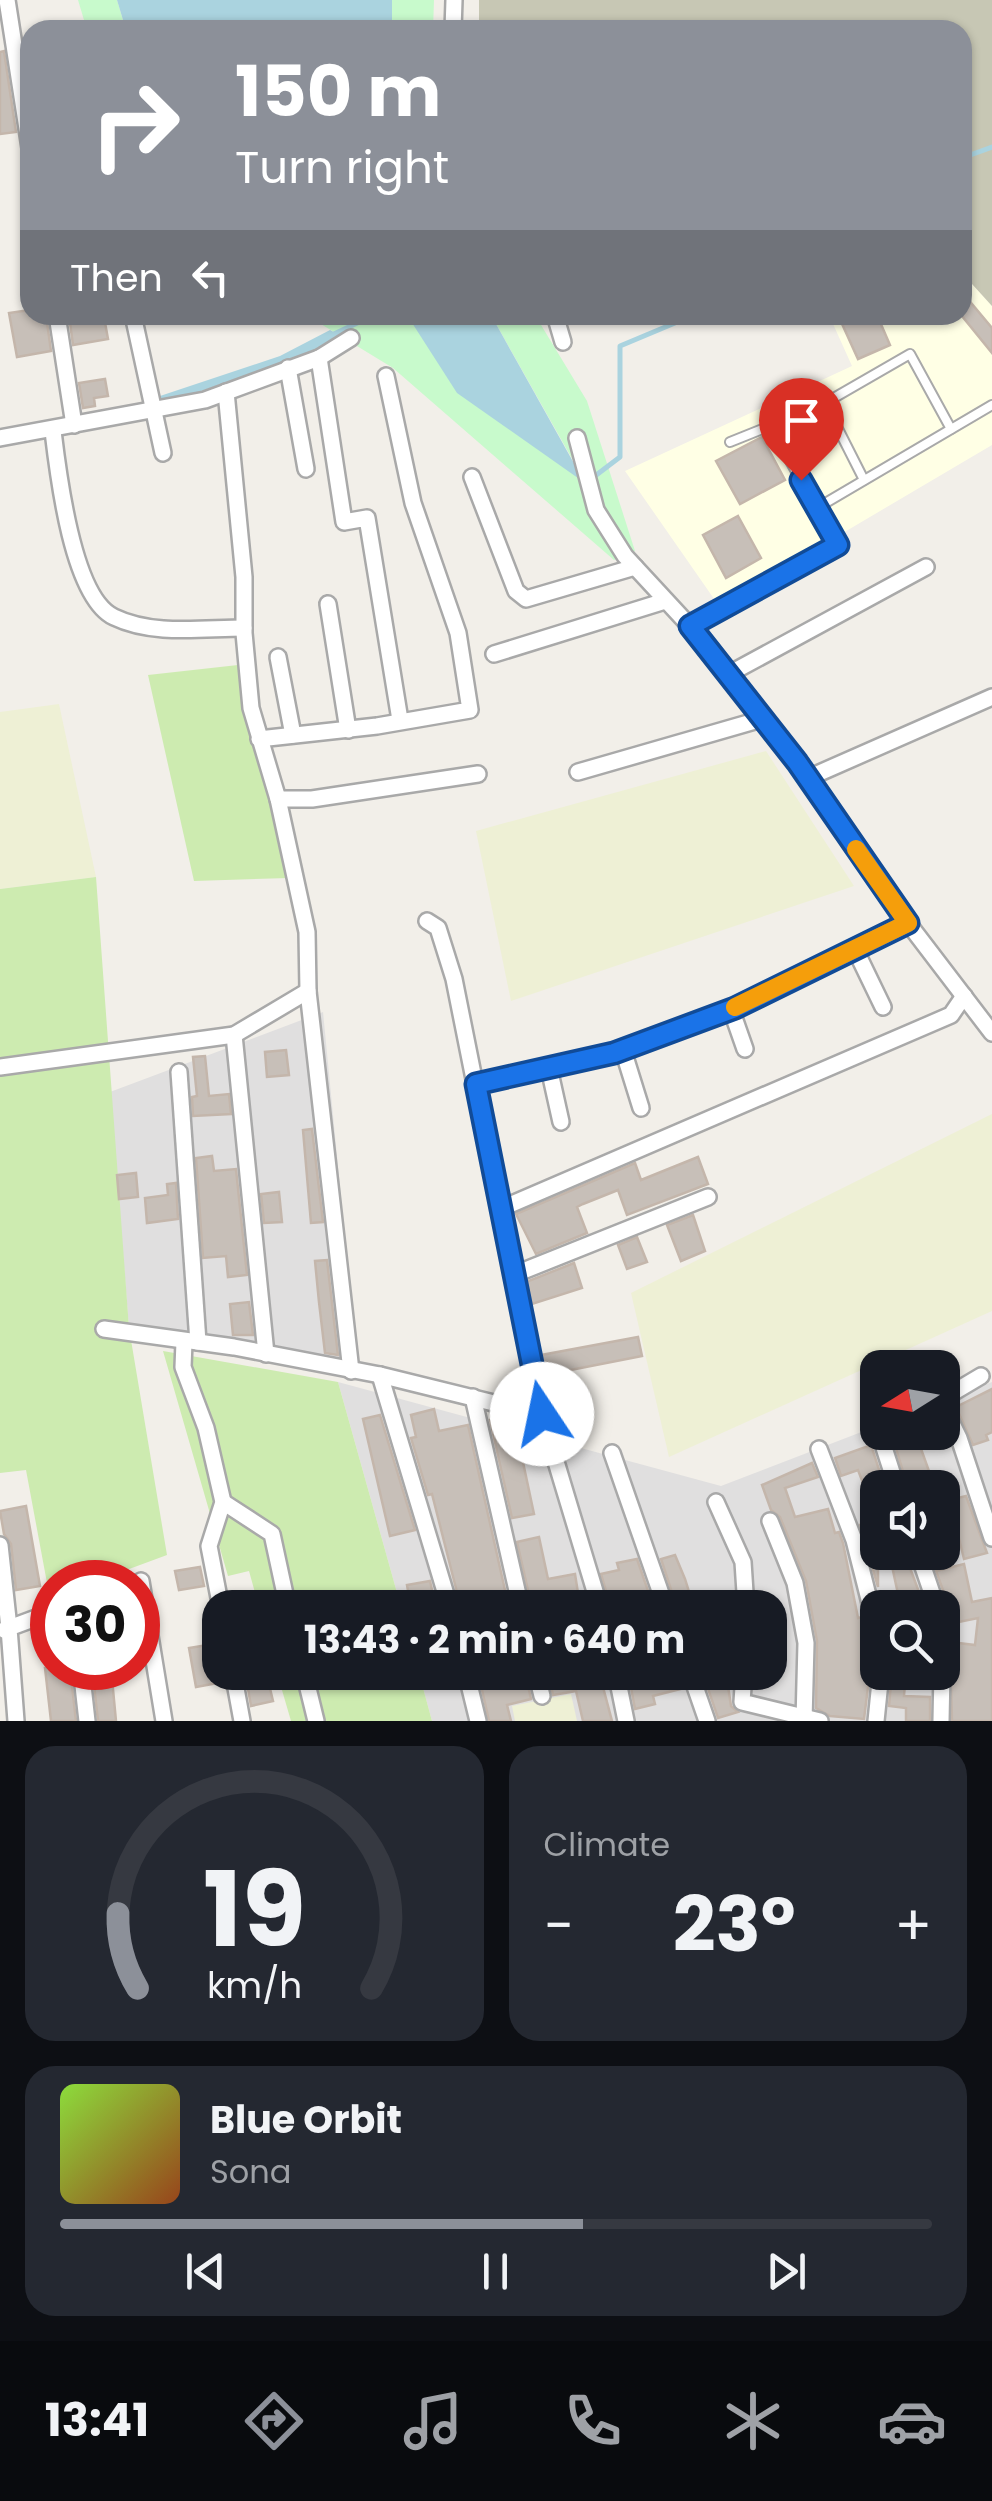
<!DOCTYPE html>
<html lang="en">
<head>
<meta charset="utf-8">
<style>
	body { margin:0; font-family:Poppins,sans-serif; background:#242831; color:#f1f3f6; height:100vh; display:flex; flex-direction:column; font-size:38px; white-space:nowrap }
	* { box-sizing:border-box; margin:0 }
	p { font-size:32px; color:#9ea1a6 }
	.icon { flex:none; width:55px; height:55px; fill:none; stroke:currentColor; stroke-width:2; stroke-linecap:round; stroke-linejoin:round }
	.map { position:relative; height:1721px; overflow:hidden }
	.side { display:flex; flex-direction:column; gap:25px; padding:25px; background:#0d0f14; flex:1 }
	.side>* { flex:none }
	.top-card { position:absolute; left:20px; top:20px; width:952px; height:305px; border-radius:30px; box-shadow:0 2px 8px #0004; background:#8c9099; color:#fff; overflow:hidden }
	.needle { width:65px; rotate:259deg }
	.fabs { position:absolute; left:860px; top:1350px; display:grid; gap:20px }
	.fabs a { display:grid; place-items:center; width:100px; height:100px; border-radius:20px; background:#171b24; box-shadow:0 2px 8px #0004; font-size:50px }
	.speed { position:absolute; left:30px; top:1560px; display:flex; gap:20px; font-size:50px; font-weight:700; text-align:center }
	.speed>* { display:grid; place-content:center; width:130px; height:130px; border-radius:50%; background:#171b24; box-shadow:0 2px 8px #0004; line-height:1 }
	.speed .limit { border:15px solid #d22; background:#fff; color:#111 }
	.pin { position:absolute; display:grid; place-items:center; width:85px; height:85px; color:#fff; margin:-102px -42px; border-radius:50% 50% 50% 0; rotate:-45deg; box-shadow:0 0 10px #0007 }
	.pin .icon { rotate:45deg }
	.me { position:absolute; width:110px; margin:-55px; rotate:349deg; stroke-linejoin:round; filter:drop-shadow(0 0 8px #0008) }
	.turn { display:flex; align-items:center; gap:35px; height:210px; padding:0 50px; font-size:45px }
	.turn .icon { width:130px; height:130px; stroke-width:2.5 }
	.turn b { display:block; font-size:70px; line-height:85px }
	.then { display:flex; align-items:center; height:95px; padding:0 50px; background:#0003; gap:20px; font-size:38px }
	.big { font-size:75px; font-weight:700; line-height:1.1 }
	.side .widget { flex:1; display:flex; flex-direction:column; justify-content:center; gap:15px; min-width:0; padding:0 35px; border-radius:30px; background:#242831 }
	.side .dial { align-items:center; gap:0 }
	.dial svg { height:260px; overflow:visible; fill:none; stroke:#363941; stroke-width:7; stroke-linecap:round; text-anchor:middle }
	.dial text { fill:#f1f3f6; stroke:none }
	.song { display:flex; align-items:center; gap:30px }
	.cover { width:120px; height:120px; border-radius:15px; background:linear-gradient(135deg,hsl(90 70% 55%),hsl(20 70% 35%)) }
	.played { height:10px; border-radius:5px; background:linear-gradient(90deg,#8c9099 60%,#363941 60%) }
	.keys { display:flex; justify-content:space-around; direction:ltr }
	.heat { display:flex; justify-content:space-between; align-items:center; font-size:55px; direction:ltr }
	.side .tiles { flex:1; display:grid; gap:25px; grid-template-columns:1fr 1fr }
	.widget:last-child { grid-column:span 2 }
	.trip { position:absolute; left:202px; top:1590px; width:585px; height:100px; border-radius:30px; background:#171b24; box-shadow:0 2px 8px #0004; font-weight:700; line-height:100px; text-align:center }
	.tab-bar { display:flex; height:160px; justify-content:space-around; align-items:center; background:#090b0e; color:#9ea1a6 }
	.tab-bar .icon { width:70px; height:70px }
	.tab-bar .active { color:#8c9099 }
	.tab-bar b { font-size:45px; color:#f1f3f6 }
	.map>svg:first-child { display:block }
	.residential { fill:#e0dfdf; fill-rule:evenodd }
	.education { fill:#ffffe5 }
	.construction { fill:#c7c7b4 }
	.farmland { fill:#eef0d5 }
	.grass { fill:#cdebb0 }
	.park { fill:#c8facc }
	.water { fill:#aad3df }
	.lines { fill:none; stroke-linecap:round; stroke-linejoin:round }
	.stream { stroke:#aad3df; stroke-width:5 }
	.building { fill:#c7bfb8; stroke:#c4b6ab; stroke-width:2.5 }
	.lane-casing { stroke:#a9a9a9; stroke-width:12 }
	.street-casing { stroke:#a9a9a9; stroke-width:20 }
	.lane { stroke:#fff; stroke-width:8 }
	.street { stroke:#fff; stroke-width:15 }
	.route-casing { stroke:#114b97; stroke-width:25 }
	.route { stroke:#1a73e8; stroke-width:18 }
	.slow { stroke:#f59e0b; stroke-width:18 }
</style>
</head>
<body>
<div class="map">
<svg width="992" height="1721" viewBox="0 0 992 1721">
	<rect width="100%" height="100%" fill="#f2efe9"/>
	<!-- residential -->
	<g class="residential">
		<path d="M323 1012 357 1363 129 1328 110 1092Z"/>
		<path d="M338 1382 721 1486 877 1426 878 1432H942L943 1401 992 1382V1721H432L419 1673 770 1672V1608L401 1607ZM878 1488H942V1552H878ZM878 1608H942V1672H878Z"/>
	</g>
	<!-- education -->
	<path class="education" d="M963 274 992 306V445L719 606 625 471 852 366 829 315H962Z"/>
	<!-- construction -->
	<path class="construction" d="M479 0H992V306L963 274 962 30H479Z"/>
	<!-- farmland -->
	<g class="farmland">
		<path d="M59 704 96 877 0 889V712Z"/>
		<path d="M766 751 854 886 511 1001 476 831Z"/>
		<path d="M992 1114V1311L669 1457 631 1293Z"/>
		<path d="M571 1694 577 1721H515L512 1706Z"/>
	</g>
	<!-- grass -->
	<g class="grass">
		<path d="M238 665 289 878 194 881 148 675Z"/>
		<path d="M96 877 129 1328 167 1555 94 1582H52L50 1599 26 1470 0 1473V889Z"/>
		<path d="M163 1351 338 1382 401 1607H259L249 1571 228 1576Z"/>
		<path d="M277 1673H419L432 1721H291Z"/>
	</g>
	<!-- park -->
	<g class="park">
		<path d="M78 0H117L126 30H87Z"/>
		<path d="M392 0H434L433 30H392Z"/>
		<path d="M306 315H407L584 480 491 315H535L587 401 635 551 614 560 393 368Z"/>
	</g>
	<!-- water -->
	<g class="water">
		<path d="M117 0H392V30H126Z"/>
		<path d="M407 315H491L585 483 457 393Z"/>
		<path d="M330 330 341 336 301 356 156 407 154 398 280 356Z"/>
	</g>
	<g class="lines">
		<!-- stream -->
		<g class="stream">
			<path d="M962 158 992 147"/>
			<path d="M334 334 374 315"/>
			<path d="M591 479 620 457V346L694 315"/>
		</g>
	</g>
	<!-- building -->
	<g class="building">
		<path d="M4 51 16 132 0 134V52Z"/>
		<path d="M962 292 992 328V353L962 316Z"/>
		<path d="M30 310V315H46L51 351 17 357 9 313Z"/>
		<path d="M838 315H877L890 345 858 359Z"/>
		<path d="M104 317 108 339 73 345 70 323Z"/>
		<path d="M105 379 108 396 94 398 95 406 83 408 79 383Z"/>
		<path d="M762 437 785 480 740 504 716 461Z"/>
		<path d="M738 516 761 558 726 578 703 535Z"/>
		<path d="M286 1050 289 1075 267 1077 265 1052Z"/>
		<path d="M205 1056 209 1096 229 1094 231 1114 193 1116 192 1097 197 1096 193 1057Z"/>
		<path d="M312 1129 323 1222 311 1223 303 1130Z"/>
		<path d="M212 1156 214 1171 236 1169 247 1275 228 1277 226 1256 203 1258 196 1158Z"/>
		<path d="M698 1157 708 1184 627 1215 618 1190 583 1204 577 1207 587 1233 536 1254 516 1214 635 1163 641 1180Z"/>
		<path d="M136 1173 138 1197 119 1199 117 1175Z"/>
		<path d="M176 1183 178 1219 147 1223 145 1198 168 1195 167 1184Z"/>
		<path d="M279 1192 282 1222 264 1223 261 1194Z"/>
		<path d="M693 1215 705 1251 681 1261 667 1225Z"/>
		<path d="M637 1237 647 1262 627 1269 618 1245Z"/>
		<path d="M327 1260 338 1355 325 1353 319 1302 315 1261Z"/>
		<path d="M574 1263 582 1288 532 1304 526 1282Z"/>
		<path d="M249 1302 253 1335H233L230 1304Z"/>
		<path d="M638 1337 642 1356 545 1375 541 1355Z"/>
		<path d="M992 1389V1432L986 1435 988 1440 973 1445 956 1407Z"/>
		<path d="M434 1409 439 1431 468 1425 509 1608H461L432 1494 428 1495 411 1438 416 1437 411 1415Z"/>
		<path d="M380 1415 415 1530 390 1536 363 1419Z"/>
		<path d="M503 1417 514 1420 534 1514 512 1518 490 1420Z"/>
		<path d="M891 1432H915L935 1488H908Z"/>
		<path d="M871 1445 885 1488H878L876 1517 858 1470 841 1476 835 1458Z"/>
		<path d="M812 1463 818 1477 785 1488 795 1517 828 1509 835 1533 839 1532 843 1543 858 1618 862 1617 869 1642 878 1646V1661L870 1671 864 1719 830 1716 816 1708 817 1641 806 1581 780 1517 771 1510 762 1485Z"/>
		<path d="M966 1496 987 1553 964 1559 954 1518 942 1522V1502Z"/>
		<path d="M26 1506 40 1586 16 1590 11 1544 4 1534 0 1511Z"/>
		<path d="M875 1521 878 1529V1587L860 1525Z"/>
		<path d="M539 1537 548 1579 575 1574 578 1593 552 1598 554 1608H532L517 1542Z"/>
		<path d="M889 1552H904L925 1608H901Z"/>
		<path d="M675 1555 685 1579 694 1608H677L661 1559Z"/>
		<path d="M637 1559 654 1608H611L601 1574 619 1570 617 1563Z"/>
		<path d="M964 1564 972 1602 992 1598V1721H952L950 1642 975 1645 978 1618 949 1624 948 1604 936 1571Z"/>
		<path d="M200 1567 204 1586 179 1590 175 1571Z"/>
		<path d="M430 1581 436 1608H411L407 1585Z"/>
		<path d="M214 1644 223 1682 196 1687 189 1648Z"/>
		<path d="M45 1668H70L76 1721H51Z"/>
		<path d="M92 1668H111L116 1721H98Z"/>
		<path d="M245 1672H266L273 1701 251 1706Z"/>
		<path d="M478 1672H525L531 1699 507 1705 511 1721H489Z"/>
		<path d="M548 1672H599L612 1721H583L576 1691 553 1695Z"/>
		<path d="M628 1672H679L684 1688 653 1696 655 1704 635 1709Z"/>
		<path d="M892 1672H906L904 1696 930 1697V1721H906V1708L889 1706Z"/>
		<path d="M726 1673 731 1706 738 1712 718 1718 705 1680Z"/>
	</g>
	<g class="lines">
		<defs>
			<g id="lane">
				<path d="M864 480 825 403 910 354 951 429"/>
				<path d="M817 508 992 405"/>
				<path d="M690 627 838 545 770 426 730 442"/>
			</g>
			<g id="street">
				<path d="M7 0 30 148"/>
				<path d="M453 30 454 0"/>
				<path d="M57 315 74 425"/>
				<path d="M133 315 163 453"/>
				<path d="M555 315 563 342"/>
				<path d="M319 358 344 522 367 518 400 720"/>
				<path d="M288 368 306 469"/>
				<path d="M226 392 244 577V633L251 708 278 799 307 932 308 991 351 1371"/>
				<path d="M53 431C58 473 72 597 114 617 153 636 203 628 244 628"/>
				<path d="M0 438 205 400 319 358 351 338"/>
				<path d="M577 438 596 510 625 556 711 649 797 763 908 923 992 1033"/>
				<path d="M472 477 516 591 526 599 635 567"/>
				<path d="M328 604 348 730"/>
				<path d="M494 654 665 601"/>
				<path d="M278 657 293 735"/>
				<path d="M727 675 926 567"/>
				<path d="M259 739 377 726 470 710 458 633 413 503 386 376"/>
				<path d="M578 772 762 719"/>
				<path d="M808 778 992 697"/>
				<path d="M278 799H312L478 774"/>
				<path d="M427 921 438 928 454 979 500 1209"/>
				<path d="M855 949 883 1007"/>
				<path d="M731 1009 745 1049"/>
				<path d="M234 1035 266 1354"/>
				<path d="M623 1050 641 1108"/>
				<path d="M0 1067 234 1035 308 991"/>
				<path d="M549 1068 561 1122"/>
				<path d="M179 1072 198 1342"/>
				<path d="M476 1084 623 1050 735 1008 908 923"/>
				<path d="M513 1275 708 1197"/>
				<path d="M104 1329 234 1347 380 1375 542 1415 500 1209 951 1015 964 996"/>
				<path d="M184 1342 183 1367 206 1428 223 1502 209 1546 221 1608"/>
				<path d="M380 1375 450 1608"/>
				<path d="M473 1397 521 1608"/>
				<path d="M942 1403 959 1438 992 1538"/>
				<path d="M945 1404 949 1395 981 1376"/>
				<path d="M542 1415 600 1608"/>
				<path d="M879 1432 897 1488"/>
				<path d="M819 1449 854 1540 878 1635"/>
				<path d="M612 1453 666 1608"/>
				<path d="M223 1502 272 1534 288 1608"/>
				<path d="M716 1502 743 1562 746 1608"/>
				<path d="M770 1521 795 1583 806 1643 804 1721"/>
				<path d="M0 1545 9 1628 4 1630"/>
				<path d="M918 1552 937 1608"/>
				<path d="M138 1583 141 1581 164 1721"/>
				<path d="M81 1668 87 1721"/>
				<path d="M233 1672 242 1721"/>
				<path d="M304 1672 316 1721"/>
				<path d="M466 1672 478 1721"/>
				<path d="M536 1672 542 1696"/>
				<path d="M616 1672 626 1721"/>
				<path d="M690 1672 707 1721"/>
				<path d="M744 1672 742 1702 820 1721"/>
				<path d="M16 1721 9 1628 52 1612"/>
				<path d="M876 1721 881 1672"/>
				<path d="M941 1721 942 1672"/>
			</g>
		</defs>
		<!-- lane casing -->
		<use href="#lane" class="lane-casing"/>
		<!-- street casing -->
		<use href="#street" class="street-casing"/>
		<!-- lane -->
		<use href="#lane" class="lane"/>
		<!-- street -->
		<use href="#street" class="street"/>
	</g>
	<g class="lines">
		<defs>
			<path id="route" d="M542 1414 476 1084 614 1053 735 1008 908 923 797 762 690 626 838 545 801 480"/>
		</defs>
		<!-- route casing -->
		<use href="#route" class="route-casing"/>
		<!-- route -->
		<use href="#route" class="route"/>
		<!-- slow -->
		<path class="slow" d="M735 1007 908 923 856 849"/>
	</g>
</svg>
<div class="fabs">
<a><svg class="needle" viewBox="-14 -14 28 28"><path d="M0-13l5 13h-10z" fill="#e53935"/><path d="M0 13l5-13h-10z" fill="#9ea1a6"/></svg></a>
<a><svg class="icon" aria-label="sound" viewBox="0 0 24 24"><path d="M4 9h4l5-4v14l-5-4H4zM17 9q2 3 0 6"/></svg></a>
<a><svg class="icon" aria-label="search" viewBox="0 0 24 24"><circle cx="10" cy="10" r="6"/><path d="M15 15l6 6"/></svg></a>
</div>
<div class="speed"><div class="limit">30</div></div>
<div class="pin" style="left:801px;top:480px;background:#d93025"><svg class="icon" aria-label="arrive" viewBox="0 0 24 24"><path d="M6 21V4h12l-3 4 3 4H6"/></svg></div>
<svg class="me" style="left:542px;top:1414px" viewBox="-20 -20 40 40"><circle r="19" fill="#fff"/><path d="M0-13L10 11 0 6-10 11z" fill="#1a73e8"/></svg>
<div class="trip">13:43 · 2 min · 640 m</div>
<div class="top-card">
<div class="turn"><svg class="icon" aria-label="right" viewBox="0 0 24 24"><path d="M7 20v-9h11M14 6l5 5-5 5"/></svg><div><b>150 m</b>Turn right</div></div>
<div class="then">Then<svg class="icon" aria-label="left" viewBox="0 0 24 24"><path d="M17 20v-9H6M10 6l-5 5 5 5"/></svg></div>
</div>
</div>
<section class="side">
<div class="tiles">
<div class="widget dial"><svg viewBox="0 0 100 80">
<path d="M14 69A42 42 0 1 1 86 69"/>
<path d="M14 69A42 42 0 0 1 8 46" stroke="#8c9099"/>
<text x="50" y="56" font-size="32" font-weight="700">19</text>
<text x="50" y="72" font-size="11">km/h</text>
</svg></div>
<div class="widget"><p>Climate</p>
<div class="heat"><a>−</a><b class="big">23°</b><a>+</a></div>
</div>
<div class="widget">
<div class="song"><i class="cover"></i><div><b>Blue Orbit</b><p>Sona</p></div></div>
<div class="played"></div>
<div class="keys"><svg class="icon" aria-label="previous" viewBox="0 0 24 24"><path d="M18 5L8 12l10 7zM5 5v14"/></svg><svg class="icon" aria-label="pause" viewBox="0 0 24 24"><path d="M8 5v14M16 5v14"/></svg><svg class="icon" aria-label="next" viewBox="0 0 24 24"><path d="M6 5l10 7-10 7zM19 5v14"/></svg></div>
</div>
</div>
</section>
<nav class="tab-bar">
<b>13:41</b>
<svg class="icon active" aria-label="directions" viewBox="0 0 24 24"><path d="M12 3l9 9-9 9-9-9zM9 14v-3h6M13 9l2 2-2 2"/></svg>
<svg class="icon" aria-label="music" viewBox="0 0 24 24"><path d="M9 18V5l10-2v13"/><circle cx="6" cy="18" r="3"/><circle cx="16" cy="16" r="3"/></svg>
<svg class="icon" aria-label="phone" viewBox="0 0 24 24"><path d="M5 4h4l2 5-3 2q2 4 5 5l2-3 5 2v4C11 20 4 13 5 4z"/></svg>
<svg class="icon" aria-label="climate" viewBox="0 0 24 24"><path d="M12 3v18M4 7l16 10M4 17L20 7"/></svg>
<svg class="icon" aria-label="car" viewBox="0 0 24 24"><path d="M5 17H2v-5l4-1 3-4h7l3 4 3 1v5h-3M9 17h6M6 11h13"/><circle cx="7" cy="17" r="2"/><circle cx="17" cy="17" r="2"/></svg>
</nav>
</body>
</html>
